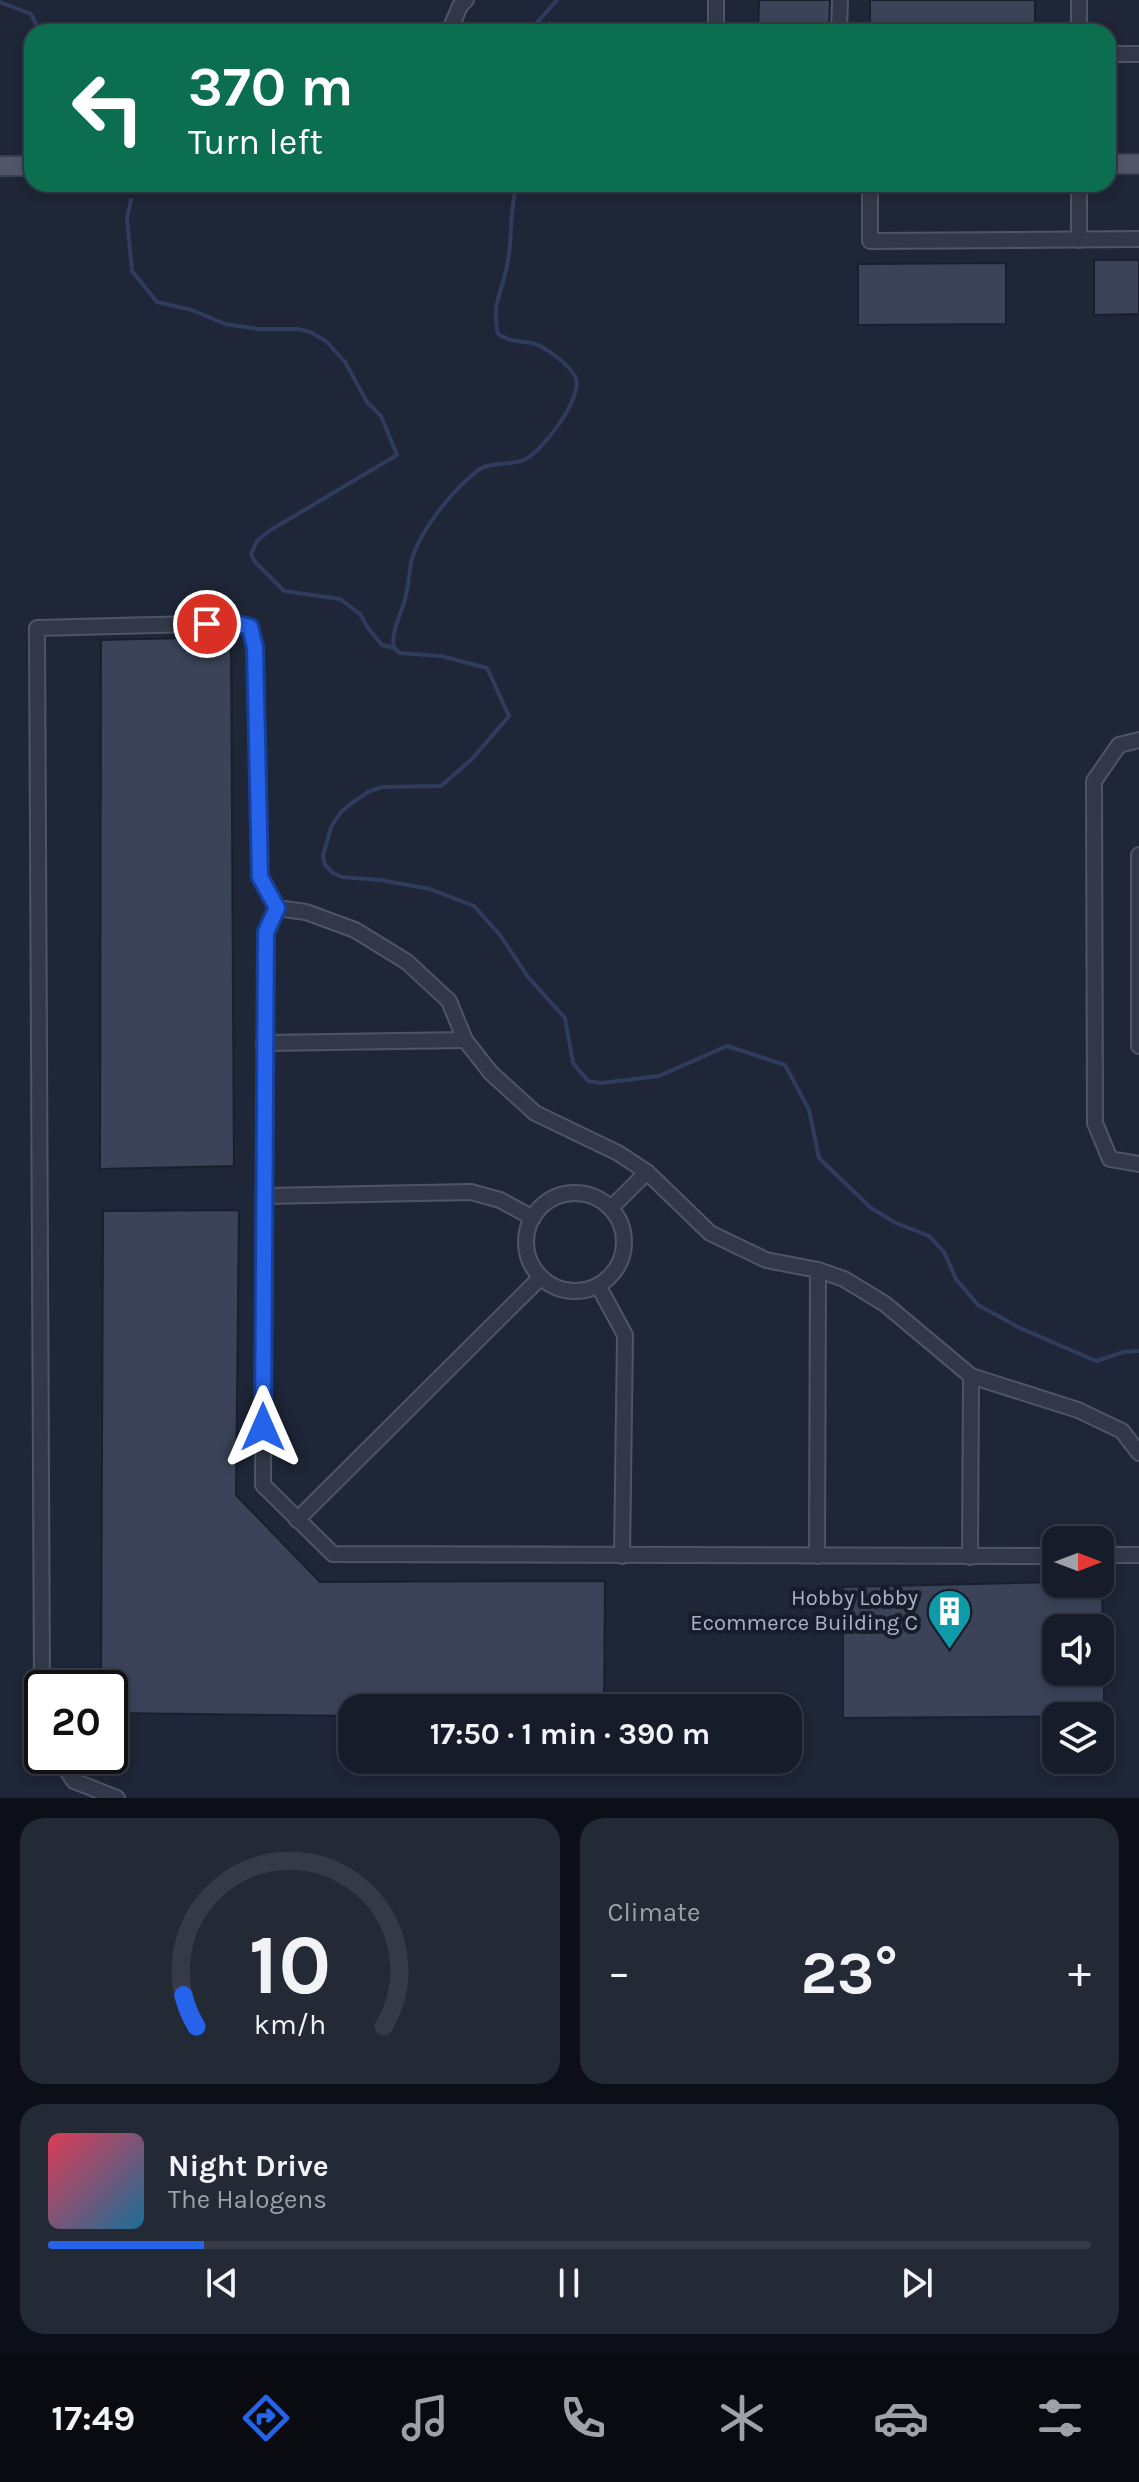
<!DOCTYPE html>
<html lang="en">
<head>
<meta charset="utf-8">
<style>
	body { margin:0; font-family:Karla,sans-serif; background:#232935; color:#f1f3f6; height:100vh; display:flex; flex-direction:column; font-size:30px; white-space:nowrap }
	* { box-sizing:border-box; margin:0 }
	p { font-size:26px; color:#9ea1a8 }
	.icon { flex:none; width:44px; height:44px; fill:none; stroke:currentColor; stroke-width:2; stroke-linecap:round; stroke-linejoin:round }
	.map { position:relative; height:1798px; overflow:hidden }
	.details { display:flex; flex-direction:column; gap:20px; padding:20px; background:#0c0f17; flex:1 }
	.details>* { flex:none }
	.guide { position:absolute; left:24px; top:24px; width:1092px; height:168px; border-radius:24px; box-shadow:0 4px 12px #0003,0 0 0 2px #353a46; background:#0b6e4f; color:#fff; overflow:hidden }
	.needle { width:52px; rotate:90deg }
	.fabs { position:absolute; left:1042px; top:1526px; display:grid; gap:16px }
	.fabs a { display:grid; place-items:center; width:72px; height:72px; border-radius:16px; background:#161c29; box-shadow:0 4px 12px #0003,0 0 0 2px #353a46; font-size:40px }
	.speed { position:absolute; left:24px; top:1670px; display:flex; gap:16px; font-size:40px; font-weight:700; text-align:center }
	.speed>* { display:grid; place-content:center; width:104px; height:104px; border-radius:50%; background:#161c29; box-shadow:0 4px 12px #0003,0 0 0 2px #353a46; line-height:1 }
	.speed .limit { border:4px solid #111; border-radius:12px; background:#fff; color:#111 }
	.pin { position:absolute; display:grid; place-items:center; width:68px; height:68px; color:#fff; margin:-34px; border:4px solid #fff; border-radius:50%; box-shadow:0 2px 8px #0007 }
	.me { position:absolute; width:88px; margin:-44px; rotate:0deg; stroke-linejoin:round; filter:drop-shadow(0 0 6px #0008) }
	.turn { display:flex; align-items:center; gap:28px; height:168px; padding:0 32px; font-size:36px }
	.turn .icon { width:104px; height:104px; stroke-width:2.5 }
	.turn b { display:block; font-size:56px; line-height:68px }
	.big { font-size:60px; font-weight:700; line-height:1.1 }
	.details .card { flex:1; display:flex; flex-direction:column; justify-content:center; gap:12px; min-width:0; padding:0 28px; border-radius:24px; background:#232935 }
	.details .dial { align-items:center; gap:0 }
	.dial svg { height:208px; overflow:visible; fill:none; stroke:#353a46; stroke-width:7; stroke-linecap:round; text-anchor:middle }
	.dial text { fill:#f1f3f6; stroke:none }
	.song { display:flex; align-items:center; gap:24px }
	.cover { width:96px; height:96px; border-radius:12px; background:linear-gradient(135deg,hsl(350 70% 55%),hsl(200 70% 35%)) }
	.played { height:8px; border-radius:4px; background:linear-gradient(90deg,#2563eb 15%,#353a46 15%) }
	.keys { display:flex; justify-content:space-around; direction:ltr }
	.heat { display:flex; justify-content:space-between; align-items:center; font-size:44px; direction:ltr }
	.details .tiles { flex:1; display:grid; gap:20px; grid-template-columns:1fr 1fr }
	.card:last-child { grid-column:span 2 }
	.trip { position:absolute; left:338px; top:1694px; width:464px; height:80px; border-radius:24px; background:#161c29; box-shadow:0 4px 12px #0003,0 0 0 2px #353a46; font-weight:700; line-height:80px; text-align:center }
	.tab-bar { display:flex; height:128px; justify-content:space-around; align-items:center; background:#090b10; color:#9ea1a8 }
	.tab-bar .icon { width:56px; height:56px }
	.tab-bar .current { color:#2563eb }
	.tab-bar b { font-size:36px; color:#f1f3f6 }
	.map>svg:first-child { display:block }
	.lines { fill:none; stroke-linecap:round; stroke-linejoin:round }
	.stream { stroke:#2f3c5d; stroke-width:4 }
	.building { fill:#3a4358; stroke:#1a1f2e; stroke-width:2 }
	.minor-casing { stroke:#4f5566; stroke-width:18 }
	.major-casing { stroke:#3b4151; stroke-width:22 }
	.minor { stroke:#323847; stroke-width:14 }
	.major { stroke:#505668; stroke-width:18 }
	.route-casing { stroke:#184099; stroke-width:20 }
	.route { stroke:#2563eb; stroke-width:14 }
	.labels { text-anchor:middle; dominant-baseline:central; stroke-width:8; stroke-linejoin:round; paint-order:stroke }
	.poi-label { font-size:22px; fill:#acb2c5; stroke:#181d2c; text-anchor:end }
</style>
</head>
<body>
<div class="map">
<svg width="1139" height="1798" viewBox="0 0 1139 1798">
	<rect width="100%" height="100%" fill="#1e2637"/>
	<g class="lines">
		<!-- stream -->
		<g class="stream">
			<path d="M0 2 31 14 40 32"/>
			<path d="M531 32 535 25 557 0"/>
			<path d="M131 200 127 218 132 271 157 302 192 310 225 324 258 329H298L310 332 326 341 345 362 367 402 381 416 397 455 269 531 257 541 251 554 255 562 284 591 340 599 360 614 368 628 382 645 394 648 400 653 441 656 487 668 509 716 472 759 441 786 382 787 368 792 352 803 341 812 331 827 323 856 325 865 333 873 342 877 380 880 430 889 474 906 500 935 528 977 565 1018 573 1063 588 1081 601 1083 659 1076 727 1046 785 1065 809 1110 819 1158 871 1208 896 1223 929 1236 944 1252 956 1279 978 1305 1020 1328 1096 1361 1124 1352 1139 1351"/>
			<path d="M394 648C390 630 403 613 406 595 409 583 409 570 412 559 421 529 453 490 477 471 489 461 510 466 524 460 541 453 586 395 575 376 569 365 545 346 532 343 519 341 510 342 498 334 491 304 502 293 507 266 513 238 509 211 517 184"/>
		</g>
	</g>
	<!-- building -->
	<g class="building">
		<path d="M759 0H830L829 32H758Z"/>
		<rect x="870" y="0" width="165" height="32"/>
		<path d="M1094 260H1139V314L1094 315Z"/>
		<path d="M1006 263V324L858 325V264Z"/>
		<path d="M231 637 234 1166 100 1169 101 640Z"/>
		<path d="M239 1210 236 1495 320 1582 605 1581 604 1708H352V1716L110 1713V1688H101L103 1211Z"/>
		<path d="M1056 1582V1584H1102L1103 1628H1056V1672H1104V1716L843 1718V1587Z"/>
	</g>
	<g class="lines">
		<defs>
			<g id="minor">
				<path d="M716 0V32"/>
				<path d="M449 32 460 6 466 0"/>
				<path d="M839 32 840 0"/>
				<path d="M1079 32V0"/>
				<path d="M1108 54H1139"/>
				<path d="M870 184V241L1139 239"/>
				<path d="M1079 184V240"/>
				<path d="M1139 740 1119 745 1094 781 1095 1123 1110 1159 1139 1164"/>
				<path d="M1139 855V1046"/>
				<path d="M277 908 266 932 263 1485 333 1554 1056 1556"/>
				<path d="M264 1043 465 1040"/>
				<circle cx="575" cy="1242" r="49"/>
				<path d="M265 1196 471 1192 500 1200 533 1218"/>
				<path d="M611 1208 647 1172"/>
				<path d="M599 1287 625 1335 622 1556"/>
				<path d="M297 1520 541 1277"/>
				<path d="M1100 1555H1139"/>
				<path d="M817 1556 818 1270"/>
				<path d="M970 1557 971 1376"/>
				<path d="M42 1688 37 628 233 623 250 627 255 647 260 877 277 908 306 912 355 930 407 962 449 1001 465 1040 491 1073 535 1113 618 1153 647 1172 710 1233 766 1260 818 1270 844 1279 885 1304 971 1376 1078 1410 1122 1431 1139 1453"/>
				<path d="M57 1756 74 1781 117 1798"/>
			</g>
			<g id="major">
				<path d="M1108 164H1139"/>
				<path d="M0 166H32"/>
			</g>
		</defs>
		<!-- minor casing -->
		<use href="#minor" class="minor-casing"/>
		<!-- major casing -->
		<use href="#major" class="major-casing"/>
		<!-- minor -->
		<use href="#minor" class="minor"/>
		<!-- major -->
		<use href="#major" class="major"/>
	</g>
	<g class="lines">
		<defs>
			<path id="route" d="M207 624 233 623 250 627 255 647 260 877 277 908 266 932 263 1427"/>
		</defs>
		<!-- route casing -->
		<use href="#route" class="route-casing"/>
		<!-- route -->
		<use href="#route" class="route"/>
	</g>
	<!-- icons -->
	<defs>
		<symbol id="building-pin" viewBox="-11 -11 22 30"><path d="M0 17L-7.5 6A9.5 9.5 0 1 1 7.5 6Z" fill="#0f9aa8" stroke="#181d2c"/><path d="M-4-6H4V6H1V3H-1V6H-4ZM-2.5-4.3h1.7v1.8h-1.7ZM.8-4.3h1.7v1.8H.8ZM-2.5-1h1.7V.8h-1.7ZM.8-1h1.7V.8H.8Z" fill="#fff"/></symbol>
	</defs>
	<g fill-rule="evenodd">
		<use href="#building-pin" x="924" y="1586" width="51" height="69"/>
	</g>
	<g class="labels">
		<!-- poi labels -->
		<g class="poi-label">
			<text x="918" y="1598">Hobby Lobby<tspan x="918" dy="25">Ecommerce Building C</tspan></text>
		</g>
	</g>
</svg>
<div class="fabs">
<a><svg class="needle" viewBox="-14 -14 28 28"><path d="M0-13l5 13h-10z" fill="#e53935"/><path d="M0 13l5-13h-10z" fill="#9ea1a8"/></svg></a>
<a><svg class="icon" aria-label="sound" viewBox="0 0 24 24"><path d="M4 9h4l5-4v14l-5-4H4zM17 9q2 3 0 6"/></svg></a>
<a><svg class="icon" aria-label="layers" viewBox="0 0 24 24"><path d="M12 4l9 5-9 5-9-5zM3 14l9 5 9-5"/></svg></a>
</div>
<div class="speed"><div class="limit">20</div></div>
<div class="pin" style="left:207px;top:624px;background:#d93025"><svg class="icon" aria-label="arrive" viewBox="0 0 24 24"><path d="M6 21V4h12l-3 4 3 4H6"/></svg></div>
<svg class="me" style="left:263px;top:1427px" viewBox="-20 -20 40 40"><path d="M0-17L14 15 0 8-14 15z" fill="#2563eb" stroke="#fff" stroke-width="4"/></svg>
<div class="trip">17:50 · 1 min · 390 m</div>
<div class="guide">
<div class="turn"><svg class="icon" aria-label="left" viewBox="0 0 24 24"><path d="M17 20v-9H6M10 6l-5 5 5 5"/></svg><div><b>370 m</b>Turn left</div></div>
</div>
</div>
<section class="details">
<div class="tiles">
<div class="card dial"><svg viewBox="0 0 100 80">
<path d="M14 69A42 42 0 1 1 86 69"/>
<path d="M14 69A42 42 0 0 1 9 57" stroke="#2563eb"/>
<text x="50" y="56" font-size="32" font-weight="700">10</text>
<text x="50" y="72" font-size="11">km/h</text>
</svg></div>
<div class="card"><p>Climate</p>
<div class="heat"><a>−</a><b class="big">23°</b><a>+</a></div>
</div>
<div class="card">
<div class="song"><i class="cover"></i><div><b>Night Drive</b><p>The Halogens</p></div></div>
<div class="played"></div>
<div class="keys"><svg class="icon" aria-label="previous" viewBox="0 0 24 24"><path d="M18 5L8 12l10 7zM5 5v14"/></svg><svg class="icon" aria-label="pause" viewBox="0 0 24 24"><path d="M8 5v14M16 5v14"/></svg><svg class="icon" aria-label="next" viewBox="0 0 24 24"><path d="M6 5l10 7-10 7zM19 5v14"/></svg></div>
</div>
</div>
</section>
<nav class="tab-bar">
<b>17:49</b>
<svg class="icon current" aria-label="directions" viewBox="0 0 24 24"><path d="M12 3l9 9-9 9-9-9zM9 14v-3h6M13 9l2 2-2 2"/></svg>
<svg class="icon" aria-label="music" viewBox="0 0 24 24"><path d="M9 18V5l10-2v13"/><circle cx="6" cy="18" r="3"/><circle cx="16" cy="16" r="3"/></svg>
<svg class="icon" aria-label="phone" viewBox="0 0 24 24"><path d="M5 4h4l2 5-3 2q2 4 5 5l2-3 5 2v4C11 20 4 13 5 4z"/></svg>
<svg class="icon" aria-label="climate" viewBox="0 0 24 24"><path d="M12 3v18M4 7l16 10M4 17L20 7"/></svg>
<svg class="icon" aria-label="car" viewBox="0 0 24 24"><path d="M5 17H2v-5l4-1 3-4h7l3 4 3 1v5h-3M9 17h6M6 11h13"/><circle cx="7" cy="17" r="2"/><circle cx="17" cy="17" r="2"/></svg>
<svg class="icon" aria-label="filters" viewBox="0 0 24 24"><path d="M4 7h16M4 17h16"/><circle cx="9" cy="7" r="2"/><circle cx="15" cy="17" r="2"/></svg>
</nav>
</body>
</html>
